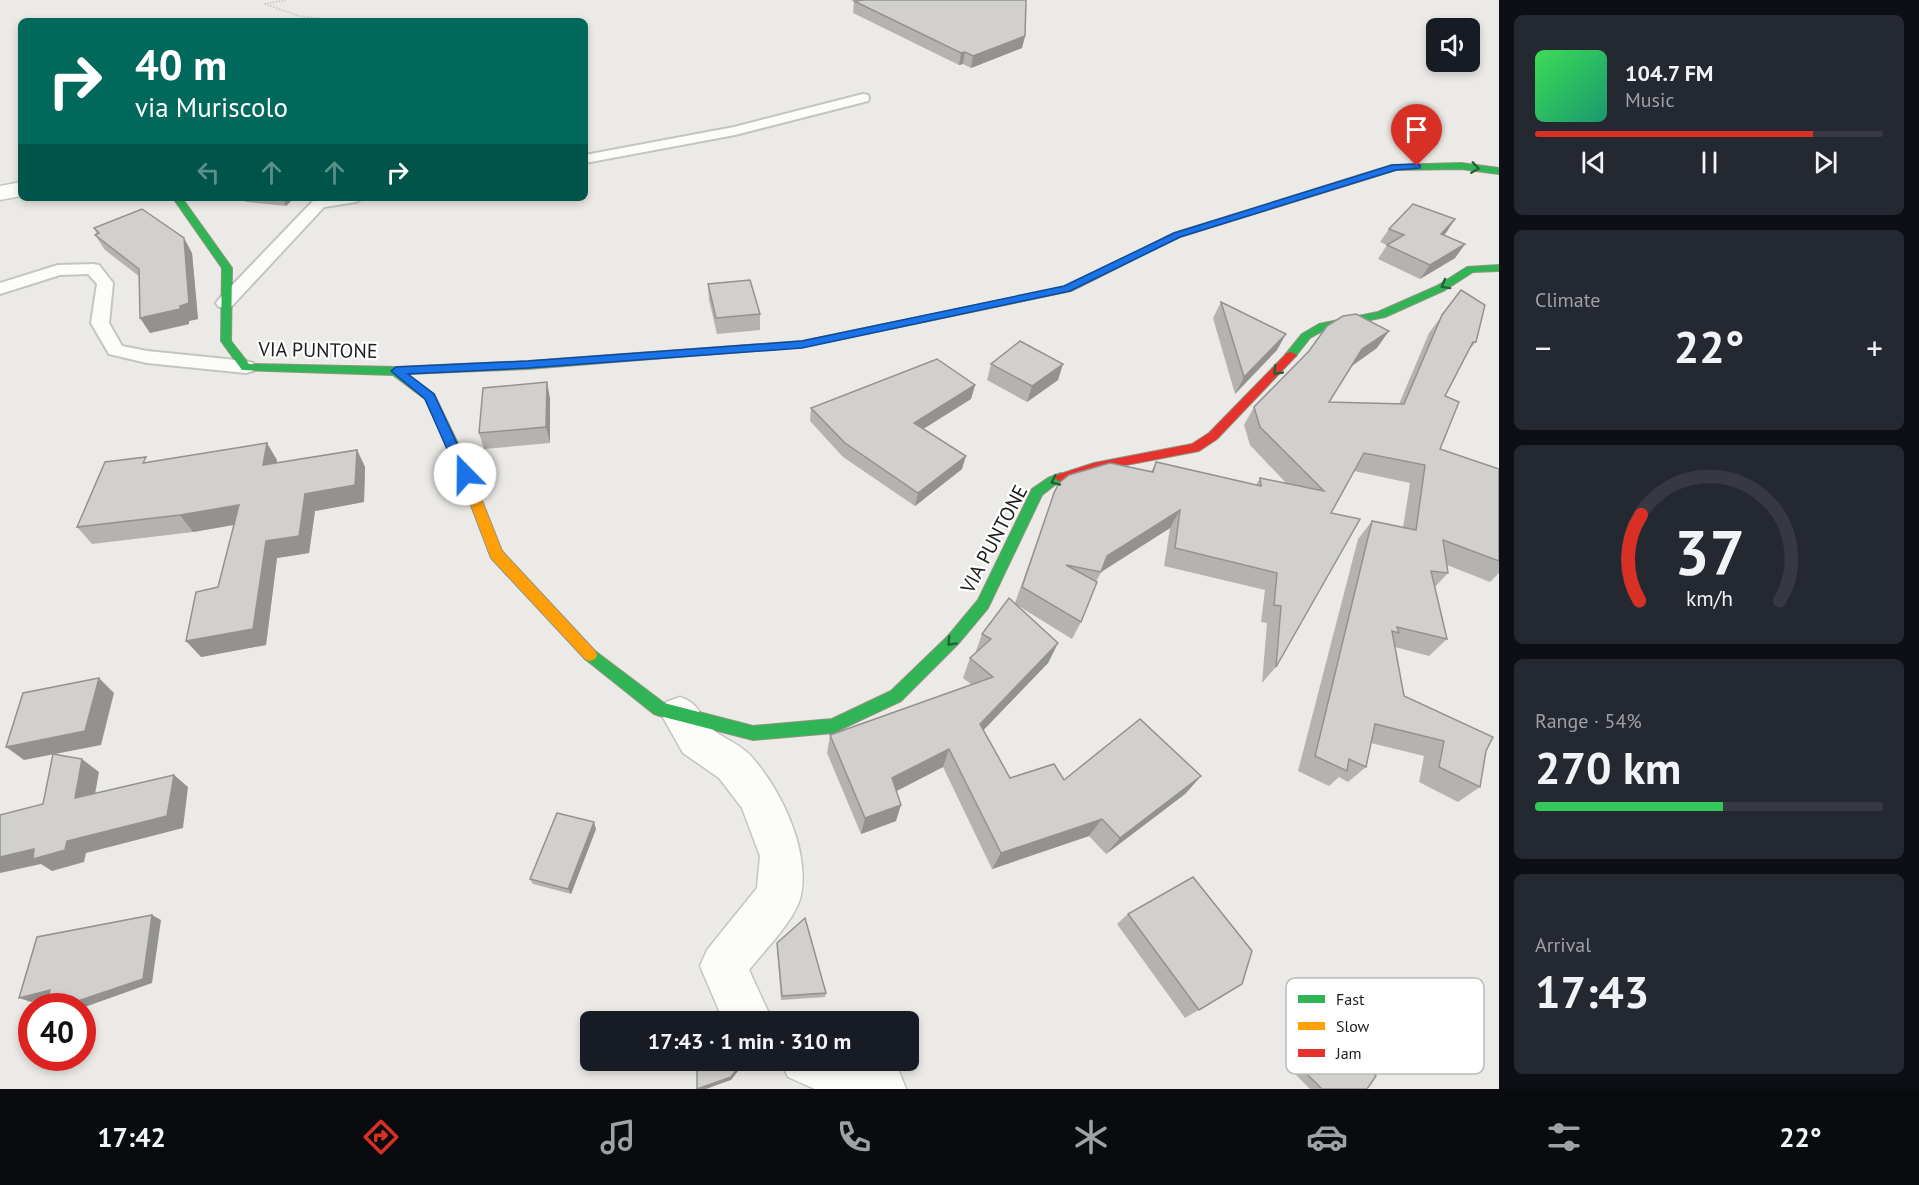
<!DOCTYPE html>
<html lang="en">
<head>
<meta charset="utf-8">
<style>
	body { margin:0; font-family:"PT Sans",sans-serif; background:#242831; color:#f1f3f6; height:100vh; display:flex; flex-direction:column; font-size:22px; white-space:nowrap }
	* { box-sizing:border-box; margin:0 }
	p { font-size:20px; color:#9ea1a6 }
	.icon { flex:none; width:33px; height:33px; fill:none; stroke:currentColor; stroke-width:2; stroke-linecap:round; stroke-linejoin:round }
	.map { position:relative; flex:1; overflow:hidden }
	.side { display:flex; flex-direction:column; gap:15px; padding:15px; background:#0d0f14; width:420px }
	.side>* { flex:none }
	.hud { position:absolute; left:18px; top:18px; width:570px; height:183px; border-radius:9px; box-shadow:0 3px 9px #0003; background:#00695c; color:#fff; overflow:hidden }
	.tools { position:absolute; left:1426px; top:18px; display:grid; gap:12px }
	.tools a { display:grid; place-items:center; width:54px; height:54px; border-radius:9px; background:#171b24; box-shadow:0 3px 9px #0003; font-size:30px }
	.speed { position:absolute; left:18px; top:993px; display:flex; gap:12px; font-size:30px; font-weight:700; text-align:center }
	.speed>* { display:grid; place-content:center; width:78px; height:78px; border-radius:50%; background:#171b24; box-shadow:0 3px 9px #0003; line-height:1 }
	.speed .limit { border:9px solid #d22; background:#fff; color:#111 }
	.pin { position:absolute; display:grid; place-items:center; width:51px; height:51px; color:#fff; margin:-62px -26px; border-radius:50% 50% 50% 0; rotate:-45deg; box-shadow:0 0 6px #0007 }
	.pin .icon { rotate:45deg }
	.me { position:absolute; width:66px; margin:-33px; rotate:338deg; stroke-linejoin:round; filter:drop-shadow(0 0 4px #0008) }
	.turn { display:flex; align-items:center; gap:21px; height:126px; padding:0 18px; font-size:27px }
	.turn .icon { width:78px; height:78px; stroke-width:2.5 }
	.turn b { display:block; font-size:42px; line-height:51px }
	.lanes { display:flex; align-items:center; height:57px; padding:0 18px; background:#0003; justify-content:center; gap:30px; direction:ltr }
	.lanes .off { opacity:.35 }
	.big { font-size:45px; font-weight:700; line-height:1.1 }
	.side .tile { flex:1; display:flex; flex-direction:column; justify-content:center; gap:9px; min-width:0; padding:0 21px; border-radius:9px; background:#242831 }
	.side .dial { align-items:center; gap:0 }
	.dial svg { height:156px; overflow:visible; fill:none; stroke:#363941; stroke-width:7; stroke-linecap:round; text-anchor:middle }
	.dial text { fill:#f1f3f6; stroke:none }
	.song { display:flex; align-items:center; gap:18px }
	.cover { width:72px; height:72px; border-radius:9px; background:linear-gradient(135deg,hsl(130 70% 55%),hsl(160 70% 35%)) }
	.played { height:6px; border-radius:3px; background:linear-gradient(90deg,#d93025 80%,#363941 80%) }
	.keys { display:flex; justify-content:space-around; direction:ltr }
	.heat { display:flex; justify-content:space-between; align-items:center; font-size:33px; direction:ltr }
	.charge { height:9px; border-radius:4px; background:linear-gradient(90deg,#34c759 54%,#363941 0) }
	.trip { position:absolute; left:580px; top:1011px; width:339px; height:60px; border-radius:9px; background:#171b24; box-shadow:0 3px 9px #0003; font-weight:700; line-height:60px; text-align:center }
	.tabs { display:flex; height:96px; justify-content:space-around; align-items:center; background:#090b0e; color:#9ea1a6 }
	.tabs .icon { width:42px; height:42px }
	.tabs .on { color:#d93025 }
	.tabs b { font-size:27px; color:#f1f3f6 }
	main { display:flex; flex:1; min-height:0 }
	.map>svg:first-child { display:block }
	.lines { fill:none; stroke-linecap:round; stroke-linejoin:round }
	.lane-casing { stroke:#c4c4c2; stroke-width:4 }
	.street-casing { stroke:#c4c4c2; stroke-width:3 }
	.fast-casing { stroke:#91947f; stroke-width:2 }
	.slow-casing { stroke:#91947f; stroke-width:2 }
	.jam-casing { stroke:#91947f; stroke-width:2 }
	.path { stroke:#d5c9c6; stroke-width:2; stroke-dasharray:1.5 1.5; stroke-linecap:butt }
	.lane { fill:#fcfcfb; fill-rule:evenodd }
	.street { fill:#fcfcfb; fill-rule:evenodd }
	.fast { fill:#30b455; fill-rule:evenodd }
	.slow { fill:#ff9f0a; fill-rule:evenodd }
	.jam { fill:#e5322d; fill-rule:evenodd }
	.wall { fill:#b5b3b0 }
	.shaded-wall { fill:#939290 }
	.building { fill:#d2d0cd; stroke:#939290; stroke-width:1.5 }
	.oneway { stroke:#266136 }
	.route { fill:#1a73e8; stroke:#114b97; stroke-width:1.5 }
	.labels { text-anchor:middle; dominant-baseline:central; stroke-width:4.5; stroke-linejoin:round; paint-order:stroke }
	.street-label { font-size:20px; fill:#1d1d1d; stroke:#fff }
	.key { fill:#fff; stroke:#bbb; stroke-width:1.5 }
	.key-label { font-size:16px; fill:#1d1d1d }
</style>
</head>
<body>
<main>
<div class="map">
<svg width="1499" height="1089" viewBox="0 0 1499 1089">
	<rect width="100%" height="100%" fill="#ebeae6"/>
	<g class="lines">
		<defs>
			<g id="lane">
				<path d="M863 94 868 95 869 98 868 101 735 135 585 163V155L734 127Z"/>
				<path d="M323 198H363L356 202 324 207 231 307H219L216 303 219 299 314 200Z"/>
				<path d="M93 264 99 265 113 283 109 323 122 346 147 351 246 361 253 363 255 367 253 371 246 373 147 363 109 354 91 323 97 284 88 274 60 275 0 294V283L58 265Z"/>
			</g>
			<g id="street">
				<path d="M21 182V196L0 200V186Z"/>
				<path d="M680 697C702 705 697 714 711 728 722 738 738 743 749 754 780 787 810 849 801 895 797 918 764 951 749 970L773 1022H724L700 966 707 950 757 888 760 856 742 808 719 778 683 753 661 714 666 702Z"/>
				<path d="M780 1060C821 1060 861 1056 899 1071L906 1089H815L788 1077Z"/>
			</g>
			<g id="fast">
				<path d="M1461 163 1499 168V174L1461 169 1396 170 1180 237 1129 262 1121 260 1174 233 1392 165Z"/>
				<path d="M173 198H182L232 268 231 341 249 364 396 367 528 361 802 341 914 318 919 321 914 324 802 347 528 369 407 374 434 394 465 458 459 462 453 458 425 399 393 375 242 370 221 341 222 268Z"/>
				<path d="M1499 265V271L1473 272 1445 290 1385 317 1326 329 1310 338 1295 357 1291 358 1285 355 1302 334 1319 324 1378 312 1437 286 1467 267Z"/>
				<path d="M1061 473 1067 478 1065 481 1056 484 1042 495 988 608 958 644 901 701 833 733 753 740 660 716 654 714 585 659 583 655 585 651 590 649 595 651 664 703 753 726 832 719 891 691 948 636 978 600 1032 489 1048 478Z"/>
			</g>
			<g id="slow">
				<path d="M1126 257 1131 260 1129 262 1071 291 914 324 909 321 914 318 1064 287Z"/>
				<path d="M459 454 465 458 502 551 595 651 597 655 595 659 590 661 585 659 491 558 453 458Z"/>
			</g>
			<path id="jam" d="M1291 352 1297 355 1295 357 1217 439 1199 451 1095 471 1061 483 1055 478 1057 475 1094 463 1192 444 1209 433 1287 353Z"/>
		</defs>
		<!-- lane casing -->
		<use href="#lane" class="lane-casing"/>
		<!-- street casing -->
		<use href="#street" class="street-casing"/>
		<!-- fast casing -->
		<use href="#fast" class="fast-casing"/>
		<!-- slow casing -->
		<use href="#slow" class="slow-casing"/>
		<!-- jam casing -->
		<use href="#jam" class="jam-casing"/>
		<!-- path -->
		<path class="path" d="M286 0 265 4 299 16 342 21"/>
		<!-- lane -->
		<use href="#lane" class="lane"/>
		<!-- street -->
		<use href="#street" class="street"/>
		<!-- fast -->
		<use href="#fast" class="fast"/>
		<!-- slow -->
		<use href="#slow" class="slow"/>
		<!-- jam -->
		<use href="#jam" class="jam"/>
	</g>
	<!-- wall -->
	<g class="wall">
		<path d="M854 1 1025 36 1022 48 971 68 963 64 959 65 853 13Z"/>
		<path d="M244 198H294L286 206 246 202Z"/>
		<path d="M1455 219 1444 235 1465 244 1455 258 1420 279 1378 259 1387 245 1380 242 1389 229Z"/>
		<path d="M94 228 192 253 198 319 189 321V324L150 333 140 277 105 250 95 235 97 234Z"/>
		<path d="M708 284 760 314V330L717 334 709 300Z"/>
		<path d="M1461 290 1476 342 1468 351 1445 396 1440 449 1499 469V573L1490 582 1447 565 1448 573 1435 587 1447 639 1429 656 1395 647 1404 696 1486 751 1480 787 1458 802 1419 782 1424 756 1371 743 1366 767 1348 782 1339 777 1329 786 1298 771 1358 539 1372 521 1403 528 1410 483 1354 471 1331 513 1276 667 1262 683 1267 623 1261 622 1265 590 1164 566 1170 528 1101 572 1096 582 1081 622 1072 639 1017 605 1058 643 1048 663 983 730 1010 778 1064 780 1201 776 1185 794 1106 854 1089 836 992 869 943 767 896 791V821L861 834 827 753 830 735 972 685 963 678 970 658 975 654 982 634 1015 603 1054 493 1151 472 1156 462 1256 485 1260 478 1287 484 1250 445 1244 425 1254 407 1377 348 1352 366 1329 402 1399 404 1429 333Z"/>
		<path d="M1221 302 1277 350 1235 394 1213 318Z"/>
		<path d="M991 364 1058 380 1027 402 987 380Z"/>
		<path d="M975 385 971 399 923 429 962 469 915 506 843 457 810 421 811 408Z"/>
		<path d="M550 398V443L484 449 479 433Z"/>
		<path d="M357 450 365 467 364 502 315 511 309 553 277 558 266 645 201 657 234 525 193 532 92 544 77 527 149 462 277 460 276 463Z"/>
		<path d="M596 829 571 894 533 884 530 879Z"/>
		<path d="M1128 914 1242 984 1185 1018 1117 924Z"/>
		<path d="M777 943 826 993 825 997 781 1000 777 948Z"/>
		<path d="M1333 1035 1367 1089H1310L1295 1074 1323 1039Z"/>
	</g>
	<!-- shaded-wall -->
	<g class="shaded-wall">
		<path d="M1025 36 1022 48 971 68 973 56Z"/>
		<path d="M965 52 963 64 959 65 961 53Z"/>
		<path d="M283 198H294L286 206Z"/>
		<path d="M1455 219 1446 233 1432 248 1441 234Z"/>
		<path d="M184 238 192 253 198 319 189 321V324L150 333 140 318Z"/>
		<path d="M1465 244 1455 258 1420 279 1430 265Z"/>
		<path d="M1389 331 1377 348 1350 367 1362 349Z"/>
		<path d="M1286 334 1277 350 1235 394 1244 377Z"/>
		<path d="M1063 364 1058 380 1027 402 1032 386Z"/>
		<path d="M547 382 550 398V443L546 427Z"/>
		<path d="M975 385 971 399 912 436 914 423Z"/>
		<path d="M267 443 277 460 274 483 263 465Z"/>
		<path d="M357 450 365 467 364 502 315 511 309 553 277 558 266 645 201 657 186 641 305 494Z"/>
		<path d="M966 456 962 469 915 506 918 493Z"/>
		<path d="M239 505 250 522 193 532 180 515Z"/>
		<path d="M1180 510 1170 528 1101 572 1107 556Z"/>
		<path d="M1058 643 1048 663 972 742 980 724Z"/>
		<path d="M99 678 114 693 101 745 24 760 6 747Z"/>
		<path d="M949 749 943 767 887 796 892 778Z"/>
		<path d="M82 759 99 772 92 811 75 798Z"/>
		<path d="M174 775 188 787 183 828 86 853 84 862 52 871 41 864 0 873V857L34 849 67 841Z"/>
		<path d="M1201 776 1185 794 1106 854 1120 838Z"/>
		<path d="M901 805 896 821 861 834 865 818Z"/>
		<path d="M1102 819 1089 836 992 869 1001 853Z"/>
		<path d="M594 822 596 829 571 894 568 889Z"/>
		<path d="M152 915 161 920 152 983 82 1008V1006H63Z"/>
		<path d="M50 990 61 995 31 1002 19 998Z"/>
		<path d="M744 1060 746 1061 731 1080 706 1089H697Z"/>
	</g>
	<!-- building -->
	<g class="building">
		<path d="M864 0H1026L1025 36 973 56 965 52 961 53 854 1Z"/>
		<path d="M1413 204 1455 219 1441 234 1465 244 1430 265 1387 245 1404 235 1389 229Z"/>
		<path d="M142 209 184 238 189 303 180 306V309L140 318 139 269 95 235 99 233 94 228Z"/>
		<path d="M750 280 760 314 716 318 708 284Z"/>
		<path d="M1461 290 1485 305 1476 342H1473L1445 396 1459 402 1440 449 1499 469V561L1443 540 1448 573 1431 571 1447 639 1397 627 1399 633 1392 631 1404 696 1493 737 1486 751 1480 787 1439 767 1444 741 1375 724 1366 767 1349 759 1347 771 1315 756 1372 521 1416 530 1425 465 1364 453 1331 513 1360 519 1276 667 1281 606 1274 605 1277 573 1175 548 1180 510 1107 556 1101 572 1066 565 1097 582 1081 622 1022 587 1054 493 1059 483 1069 475 1110 463 1153 472 1156 462 1261 486 1260 478 1324 491 1260 427 1254 407 1309 351 1327 326 1343 316 1356 314 1389 331 1362 349 1329 402 1404 404 1442 315Z"/>
		<path d="M1221 302 1286 334 1244 377Z"/>
		<path d="M1020 341 1063 364 1032 386 991 364Z"/>
		<path d="M937 359 975 385 914 423 966 456 918 493 845 443 811 408Z"/>
		<path d="M547 382 546 427 479 433 483 388Z"/>
		<path d="M267 443 263 465 357 450 355 485 305 494 299 536 266 541 253 629 186 641 196 592 218 587 239 505 180 515 77 527 105 462 146 457 143 463Z"/>
		<path d="M1009 598 1058 643 980 724 1010 778 1054 764 1064 780 1140 719 1201 776 1120 838 1102 819 1001 853 949 749 892 778 901 805 865 818 830 735 993 677 970 658 991 639 982 634Z"/>
		<path d="M99 678 85 731 6 747 23 693Z"/>
		<path d="M53 754 82 759 75 798 174 775 167 816 67 841 65 850 33 859 34 849 0 857V815L43 804Z"/>
		<path d="M557 813 594 822 568 889 530 879Z"/>
		<path d="M1193 877 1252 951 1242 984 1199 1010 1128 914Z"/>
		<path d="M152 915 143 979 63 1006H45L50 990 19 998 37 937Z"/>
		<path d="M805 918 826 993 782 996 777 943Z"/>
		<path d="M1333 1035 1376 1076 1367 1089H1322L1304 1071Z"/>
		<path d="M697 1060H744L731 1077 697 1089Z"/>
	</g>
	<!-- one-way arrows -->
	<defs><path id="oneway-chevron" d="M-2-3.5L2.5 0L-2 3.5" fill="none" stroke-width="1.6" stroke-linecap="round" stroke-linejoin="round" transform="scale(1.5)"/></defs>
	<g class="oneway">
		<use href="#oneway-chevron" transform="translate(1475 168) rotate(8)"/>
		<use href="#oneway-chevron" transform="translate(1445 285) rotate(151)"/>
		<use href="#oneway-chevron" transform="translate(1277 371) rotate(134)"/>
		<use href="#oneway-chevron" transform="translate(1055 481) rotate(155)"/>
		<use href="#oneway-chevron" transform="translate(951 642) rotate(133)"/>
	</g>
	<!-- route -->
	<path class="route" d="M1417 164 1420 165V168L1396 170 1180 237 1070 291 802 348 528 368 408 374 434 394 471 474 465 478 458 474 425 399 391 371 396 367 528 361 802 341 1064 286 1174 233 1392 165Z"/>
	<g class="labels">
		<!-- street labels -->
		<g class="street-label">
			<text transform="translate(318 350) rotate(1)">VIA PUNTONE</text>
			<text transform="translate(994 539) rotate(-62)">VIA PUNTONE</text>
		</g>
	</g>
	<!-- legend -->
	<rect x="1286" y="978" width="198" height="96" rx="9" class="key"/>
	<rect x="1298" y="995" width="27" height="8" fill="#30b455"/>
	<rect x="1298" y="1022" width="27" height="8" fill="#ff9f0a"/>
	<rect x="1298" y="1049" width="27" height="8" fill="#e5322d"/>
	<g class="key-label">
		<text x="1336" y="1005">Fast</text>
		<text x="1336" y="1032">Slow</text>
		<text x="1336" y="1059">Jam</text>
	</g>
</svg>
<div class="tools">
<a><svg class="icon" aria-label="sound" viewBox="0 0 24 24"><path d="M4 9h4l5-4v14l-5-4H4zM17 9q2 3 0 6"/></svg></a>
</div>
<div class="speed"><div class="limit">40</div></div>
<div class="pin" style="left:1417px;top:166px;background:#d93025"><svg class="icon" aria-label="arrive" viewBox="0 0 24 24"><path d="M6 21V4h12l-3 4 3 4H6"/></svg></div>
<svg class="me" style="left:465px;top:474px" viewBox="-20 -20 40 40"><circle r="19" fill="#fff"/><path d="M0-13L10 11 0 6-10 11z" fill="#1a73e8"/></svg>
<div class="trip">17:43 · 1 min · 310 m</div>
<div class="hud">
<div class="turn"><svg class="icon" aria-label="right" viewBox="0 0 24 24"><path d="M7 20v-9h11M14 6l5 5-5 5"/></svg><div><b>40 m</b>via Muriscolo</div></div>
<div class="lanes"><svg class="icon off" aria-label="left" viewBox="0 0 24 24"><path d="M17 20v-9H6M10 6l-5 5 5 5"/></svg><svg class="icon off" aria-label="ahead" viewBox="0 0 24 24"><path d="M12 20V5M6 11l6-6 6 6"/></svg><svg class="icon off" aria-label="ahead" viewBox="0 0 24 24"><path d="M12 20V5M6 11l6-6 6 6"/></svg><svg class="icon" aria-label="right" viewBox="0 0 24 24"><path d="M7 20v-9h11M14 6l5 5-5 5"/></svg></div>
</div>
</div>
<section class="side">
<div class="tile">
<div class="song"><i class="cover"></i><div><b>104.7 FM</b><p>Music</p></div></div>
<div class="played"></div>
<div class="keys"><svg class="icon" aria-label="previous" viewBox="0 0 24 24"><path d="M18 5L8 12l10 7zM5 5v14"/></svg><svg class="icon" aria-label="pause" viewBox="0 0 24 24"><path d="M8 5v14M16 5v14"/></svg><svg class="icon" aria-label="next" viewBox="0 0 24 24"><path d="M6 5l10 7-10 7zM19 5v14"/></svg></div>
</div>
<div class="tile"><p>Climate</p>
<div class="heat"><a>−</a><b class="big">22°</b><a>+</a></div>
</div>
<div class="tile dial"><svg viewBox="0 0 100 80">
<path d="M14 69A42 42 0 1 1 86 69"/>
<path d="M14 69A42 42 0 0 1 15 25" stroke="#d93025"/>
<text x="50" y="56" font-size="32" font-weight="700">37</text>
<text x="50" y="72" font-size="11">km/h</text>
</svg></div>
<div class="tile"><p>Range · 54%</p><b class="big">270 km</b><div class="charge"></div></div>
<div class="tile"><p>Arrival</p><b class="big">17:43</b></div>
</section>
</main>
<nav class="tabs">
<b>17:42</b>
<svg class="icon on" aria-label="directions" viewBox="0 0 24 24"><path d="M12 3l9 9-9 9-9-9zM9 14v-3h6M13 9l2 2-2 2"/></svg>
<svg class="icon" aria-label="music" viewBox="0 0 24 24"><path d="M9 18V5l10-2v13"/><circle cx="6" cy="18" r="3"/><circle cx="16" cy="16" r="3"/></svg>
<svg class="icon" aria-label="phone" viewBox="0 0 24 24"><path d="M5 4h4l2 5-3 2q2 4 5 5l2-3 5 2v4C11 20 4 13 5 4z"/></svg>
<svg class="icon" aria-label="climate" viewBox="0 0 24 24"><path d="M12 3v18M4 7l16 10M4 17L20 7"/></svg>
<svg class="icon" aria-label="car" viewBox="0 0 24 24"><path d="M5 17H2v-5l4-1 3-4h7l3 4 3 1v5h-3M9 17h6M6 11h13"/><circle cx="7" cy="17" r="2"/><circle cx="17" cy="17" r="2"/></svg>
<svg class="icon" aria-label="filters" viewBox="0 0 24 24"><path d="M4 7h16M4 17h16"/><circle cx="9" cy="7" r="2"/><circle cx="15" cy="17" r="2"/></svg>
<b>22°</b>
</nav>
</body>
</html>
